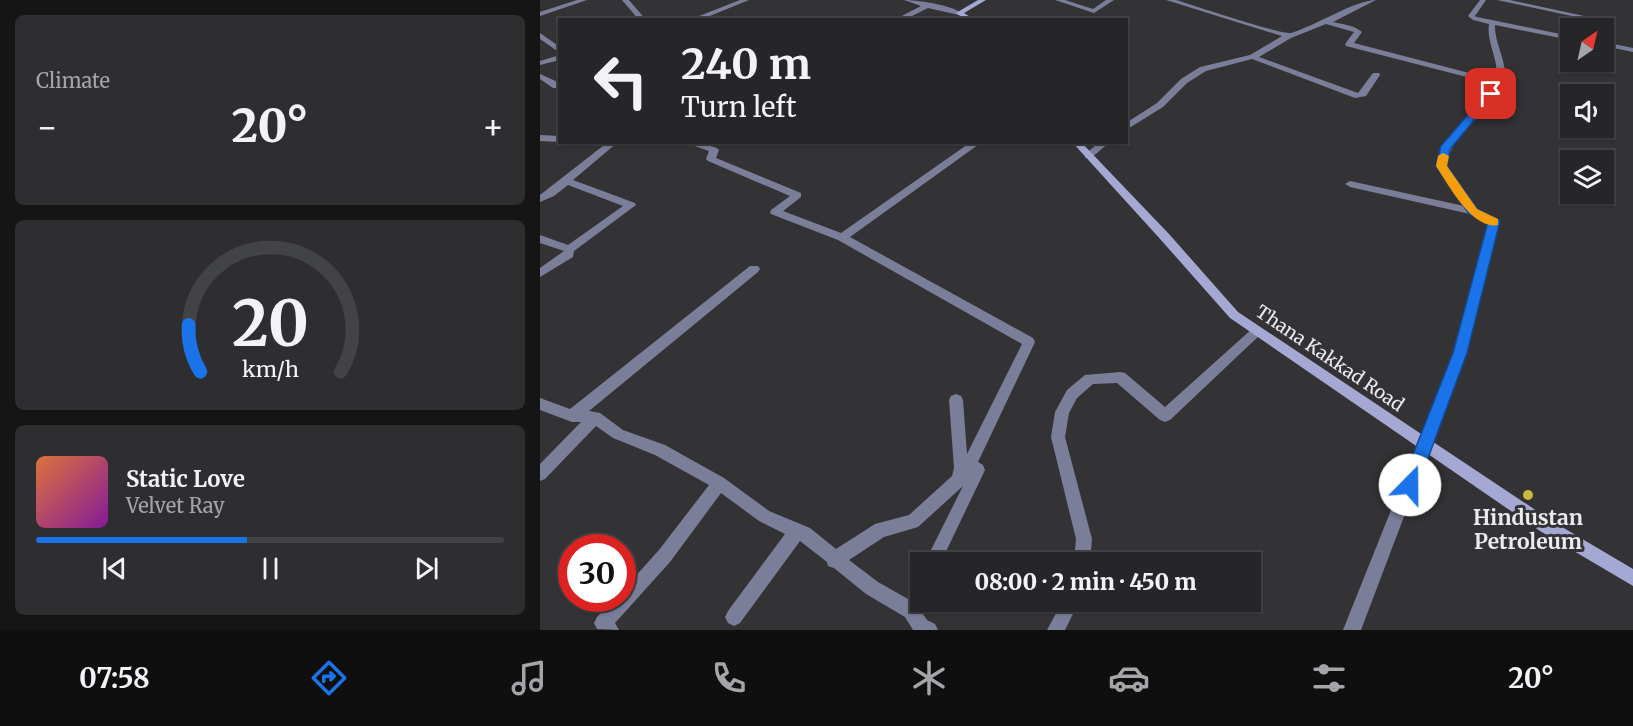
<!DOCTYPE html>
<html lang="en">
<head>
<meta charset="utf-8">
<style>
	body { margin:0; font-family:Merriweather,serif; background:#2e2e30; color:#f1f3f6; height:100vh; display:flex; flex-direction:column; font-size:22px; white-space:nowrap }
	* { box-sizing:border-box; margin:0 }
	p { font-size:20px; color:#a4a5a8 }
	.icon { flex:none; width:33px; height:33px; fill:none; stroke:currentColor; stroke-width:2; stroke-linecap:round; stroke-linejoin:round }
	.map { position:relative; flex:1; overflow:hidden }
	.sheet { display:flex; flex-direction:column; gap:15px; padding:15px; background:#151516; width:540px }
	.sheet>* { flex:none }
	.hud { position:absolute; left:18px; top:18px; width:570px; height:126px; border-radius:0px; box-shadow:0 2px 4px #0004,0 0 0 2px #424345; background:#262628; color:#f1f3f6; overflow:hidden }
	.needle { width:39px; rotate:34deg }
	.controls { position:absolute; left:1020px; top:18px; display:grid; gap:12px }
	.controls a { display:grid; place-items:center; width:54px; height:54px; border-radius:0px; background:#262628; box-shadow:0 2px 4px #0004,0 0 0 2px #424345; font-size:30px }
	.speed { position:absolute; left:18px; top:534px; display:flex; gap:12px; font-size:30px; font-weight:700; text-align:center }
	.speed>* { display:grid; place-content:center; width:78px; height:78px; border-radius:50%; background:#262628; box-shadow:0 2px 4px #0004,0 0 0 2px #424345; line-height:1 }
	.speed .limit { border:9px solid #d22; background:#fff; color:#111 }
	.pin { position:absolute; display:grid; place-items:center; width:51px; height:51px; color:#fff; margin:-26px; border-radius:12px; box-shadow:0 3px 9px #0006 }
	.me { position:absolute; width:66px; margin:-33px; rotate:22deg; stroke-linejoin:round; filter:drop-shadow(0 0 4px #0008) }
	.turn { display:flex; align-items:center; gap:21px; height:126px; padding:0 24px; font-size:27px }
	.turn .icon { width:78px; height:78px; stroke-width:2.5 }
	.turn b { display:block; font-size:42px; line-height:51px }
	.big { font-size:45px; font-weight:800; line-height:1.1 }
	.sheet .widget { flex:1; display:flex; flex-direction:column; justify-content:center; gap:9px; min-width:0; padding:0 21px; border-radius:9px; background:#2e2e30 }
	.sheet .dial { align-items:center; gap:0 }
	.dial svg { height:156px; overflow:visible; fill:none; stroke:#424345; stroke-width:7; stroke-linecap:round; text-anchor:middle }
	.dial text { fill:#f1f3f6; stroke:none }
	.song { display:flex; align-items:center; gap:18px }
	.cover { width:72px; height:72px; border-radius:9px; background:linear-gradient(135deg,hsl(20 70% 55%),hsl(290 70% 35%)) }
	.played { height:6px; border-radius:3px; background:linear-gradient(90deg,#1a73e8 45%,#424345 45%) }
	.keys { display:flex; justify-content:space-around; direction:ltr }
	.heat { display:flex; justify-content:space-between; align-items:center; font-size:33px; direction:ltr }
	.trip { position:absolute; left:370px; top:552px; width:351px; height:60px; border-radius:0px; background:#262628; box-shadow:0 2px 4px #0004,0 0 0 2px #424345; font-weight:800; line-height:60px; text-align:center }
	.menu { display:flex; height:96px; justify-content:space-around; align-items:center; background:#0f0f10; color:#a4a5a8 }
	.menu .icon { width:42px; height:42px }
	.menu .on { color:#1a73e8 }
	.menu b { font-size:27px; color:#f1f3f6 }
	main { display:flex; flex:1; min-height:0 }
	.map>svg:first-child { display:block }
	.lines { fill:none; stroke-linecap:round; stroke-linejoin:round }
	.minor { fill:#7b7e99; fill-rule:evenodd }
	.secondary { fill:#a4a8d3; fill-rule:evenodd }
	.route { fill:#1a73e8; stroke:#114b97; stroke-width:1.5 }
	.slow { fill:#f59e0b }
	.poi-dot { fill:#cdb938; stroke:#333336; stroke-width:2 }
	.labels { text-anchor:middle; dominant-baseline:central; stroke-width:6; stroke-linejoin:round; paint-order:stroke }
	.street-label { font-size:18px; fill:#ececee; stroke:#333336 }
	.near-poi-label { font-size:21px; font-weight:bold; fill:#ececee; stroke:#333336 }
</style>
</head>
<body>
<main>
<section class="sheet">
<div class="widget"><p>Climate</p>
<div class="heat"><a>−</a><b class="big">20°</b><a>+</a></div>
</div>
<div class="widget dial"><svg viewBox="0 0 100 80">
<path d="M14 69A42 42 0 1 1 86 69"/>
<path d="M14 69A42 42 0 0 1 8 45" stroke="#1a73e8"/>
<text x="50" y="56" font-size="32" font-weight="700">20</text>
<text x="50" y="72" font-size="11">km/h</text>
</svg></div>
<div class="widget">
<div class="song"><i class="cover"></i><div><b>Static Love</b><p>Velvet Ray</p></div></div>
<div class="played"></div>
<div class="keys"><svg class="icon" aria-label="previous" viewBox="0 0 24 24"><path d="M18 5L8 12l10 7zM5 5v14"/></svg><svg class="icon" aria-label="pause" viewBox="0 0 24 24"><path d="M8 5v14M16 5v14"/></svg><svg class="icon" aria-label="next" viewBox="0 0 24 24"><path d="M6 5l10 7-10 7zM19 5v14"/></svg></div>
</div>
</section>
<div class="map">
<svg width="1093" height="630" viewBox="0 0 1093 630">
	<rect width="100%" height="100%" fill="#333336"/>
	<g class="lines">
		<!-- minor -->
		<g class="minor">
			<path d="M37 0H47L0 16V12Z"/>
			<path d="M82 0H89L106 20H99Z"/>
			<path d="M200 0H209L160 20H149Z"/>
			<path d="M364 0C379 0 410 5 422 13L419 15 388 8 364 20H354L381 6Z"/>
			<path d="M515 0H525L553 9 566 0H574L554 13Z"/>
			<path d="M626 0H636C652 5 742 35 751 33 775 26 815 0 836 0L793 22C802 24 814 25 822 32L814 43 956 80C960 61 946 43 949 24L933 20 928 16 940 0H946L935 16 937 17 1030 36V40L955 25C954 45 970 64 963 84 950 116 912 130 906 166L937 209 959 221 926 353 821 630H803L914 353 948 223 930 214 810 187 805 184 810 181 924 206 896 166C903 130 938 115 954 84L806 46 805 44 814 32 786 24 751 38 719 57 818 93 833 73H839L840 75 826 96 815 98 712 59 666 71 647 83 623 107 586 130V123L617 103 641 79 660 67 710 55 742 36Z"/>
			<path d="M957 0H970L1044 16 1041 18Z"/>
			<path d="M0 33 20 47V53L0 39Z"/>
			<path d="M1064 42 1093 48V52L1064 46Z"/>
			<path d="M20 55V60L0 65V61Z"/>
			<path d="M0 74 20 83V88H13L0 79Z"/>
			<path d="M0 135 20 136V142L0 141Z"/>
			<path d="M68 142H78L33 180 95 203 96 205 34 251 33 257 0 277V268L24 251 0 243V235L28 245 83 206 28 185 14 196 0 202V195Z"/>
			<path d="M143 142H158L177 148 179 150 176 158 261 193V197L243 211 301 233 431 142H442L310 237 493 338 495 342 438 462 443 465 445 470 401 562H385L423 486 378 527 344 537 309 560 338 582 368 599 375 584 381 582V602H384L380 610 387 620 395 624 398 630H373L365 617 326 594 294 568 288 566 287 562 260 541 200 623 194 626 188 623 185 617 188 611 245 534 219 521 181 493 130 562 75 623 79 630 57 629 54 623 57 617 76 598H82V591L119 550 169 485 115 455 73 438 56 426 5 479 0 481V464L41 422H32L0 410V398L30 409 210 266H218L220 269 218 272 49 411 60 413 83 430 125 445 184 478 229 511 270 528 296 549 335 524 369 515 412 476 414 468 409 400 411 396 416 394 421 396 423 400 427 454 482 344 298 240 231 214 230 212 231 210 250 196 168 161 166 159 169 151Z"/>
			<path d="M560 142H570L551 158H545V154Z"/>
			<path d="M717 326 721 328 723 331 721 334 630 420 625 422 620 420 577 383 553 384 537 398 529 413 525 437 552 539 550 562H534L536 539 511 437 515 412 527 390 545 375 580 372 585 373 625 407 713 328Z"/>
			<path d="M522 602H539L525 630H507Z"/>
		</g>
		<!-- secondary -->
		<g class="secondary">
			<path d="M438 0H446L424 13 435 20H426L416 13Z"/>
			<path d="M532 142H541L629 234 698 312 1012 521 1093 569V586L1000 531 690 318 621 240Z"/>
		</g>
	</g>
	<!-- route -->
	<path class="route" d="M948 92 956 94 910 149 907 166 937 209 960 221 927 353 878 485 876 491 870 493 864 491 861 485 913 353 948 222 929 214 896 166 901 146Z"/>
	<!-- slow -->
	<path class="slow" d="M903 153 909 156 907 166 937 209 958 219V225C932 230 908 184 896 166L898 156Z"/>
	<!-- markers -->
	<circle class="poi-dot" cx="988" cy="495" r="6"/>
	<g class="labels">
		<!-- street labels -->
		<g class="street-label">
			<text transform="translate(790 358) rotate(34)">Thana Kakkad Road</text>
		</g>
		<!-- near-poi labels -->
		<g class="near-poi-label">
			<text x="988" y="517">Hindustan<tspan x="988" dy="24">Petroleum</tspan></text>
		</g>
	</g>
</svg>
<div class="controls">
<a><svg class="needle" viewBox="-14 -14 28 28"><path d="M0-13l5 13h-10z" fill="#e53935"/><path d="M0 13l5-13h-10z" fill="#a4a5a8"/></svg></a>
<a><svg class="icon" aria-label="sound" viewBox="0 0 24 24"><path d="M4 9h4l5-4v14l-5-4H4zM17 9q2 3 0 6"/></svg></a>
<a><svg class="icon" aria-label="layers" viewBox="0 0 24 24"><path d="M12 4l9 5-9 5-9-5zM3 14l9 5 9-5"/></svg></a>
</div>
<div class="speed"><div class="limit">30</div></div>
<div class="pin" style="left:951px;top:94px;background:#d93025"><svg class="icon" aria-label="arrive" viewBox="0 0 24 24"><path d="M6 21V4h12l-3 4 3 4H6"/></svg></div>
<svg class="me" style="left:870px;top:485px" viewBox="-20 -20 40 40"><circle r="19" fill="#fff"/><path d="M0-13L10 11 0 6-10 11z" fill="#1a73e8"/></svg>
<div class="trip">08:00 · 2 min · 450 m</div>
<div class="hud">
<div class="turn"><svg class="icon" aria-label="left" viewBox="0 0 24 24"><path d="M17 20v-9H6M10 6l-5 5 5 5"/></svg><div><b>240 m</b>Turn left</div></div>
</div>
</div>
</main>
<nav class="menu">
<b>07:58</b>
<svg class="icon on" aria-label="directions" viewBox="0 0 24 24"><path d="M12 3l9 9-9 9-9-9zM9 14v-3h6M13 9l2 2-2 2"/></svg>
<svg class="icon" aria-label="music" viewBox="0 0 24 24"><path d="M9 18V5l10-2v13"/><circle cx="6" cy="18" r="3"/><circle cx="16" cy="16" r="3"/></svg>
<svg class="icon" aria-label="phone" viewBox="0 0 24 24"><path d="M5 4h4l2 5-3 2q2 4 5 5l2-3 5 2v4C11 20 4 13 5 4z"/></svg>
<svg class="icon" aria-label="climate" viewBox="0 0 24 24"><path d="M12 3v18M4 7l16 10M4 17L20 7"/></svg>
<svg class="icon" aria-label="car" viewBox="0 0 24 24"><path d="M5 17H2v-5l4-1 3-4h7l3 4 3 1v5h-3M9 17h6M6 11h13"/><circle cx="7" cy="17" r="2"/><circle cx="17" cy="17" r="2"/></svg>
<svg class="icon" aria-label="filters" viewBox="0 0 24 24"><path d="M4 7h16M4 17h16"/><circle cx="9" cy="7" r="2"/><circle cx="15" cy="17" r="2"/></svg>
<b>20°</b>
</nav>
</body>
</html>
